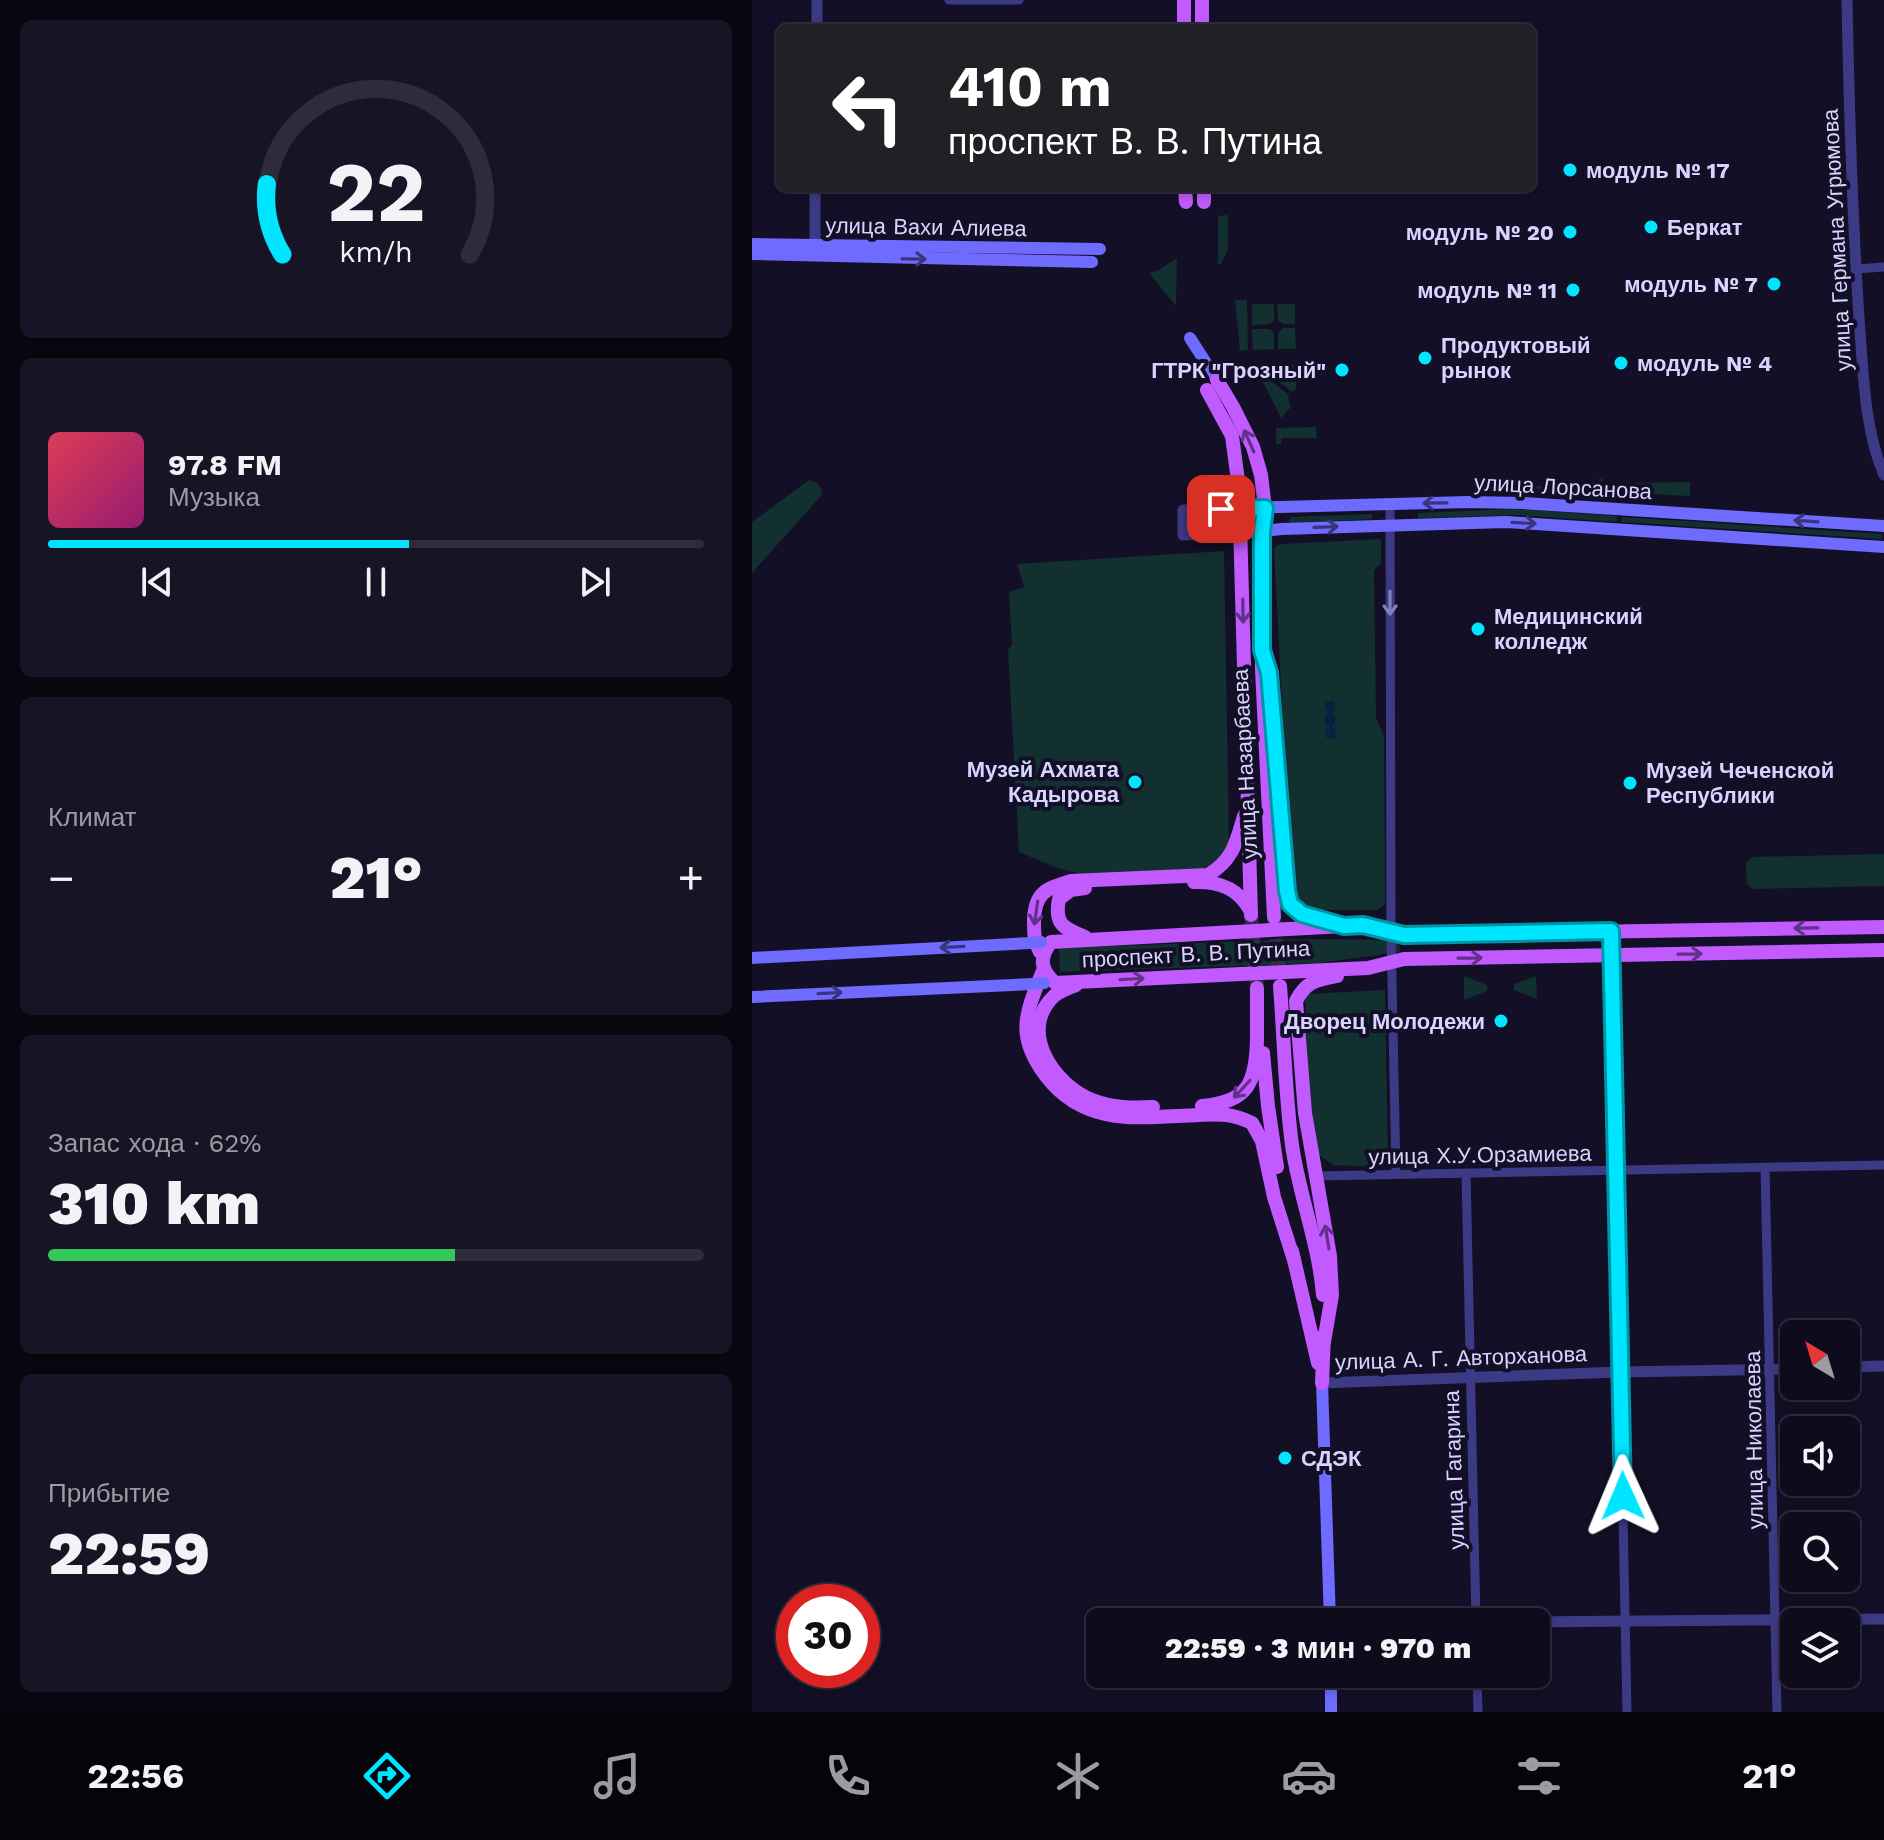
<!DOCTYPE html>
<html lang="ru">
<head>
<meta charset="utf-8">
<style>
	body { margin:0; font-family:"Work Sans",sans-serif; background:#171425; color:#f1f3f6; height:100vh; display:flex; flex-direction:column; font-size:30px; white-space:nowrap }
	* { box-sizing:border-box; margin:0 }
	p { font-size:26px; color:#9b9ba3 }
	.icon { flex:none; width:44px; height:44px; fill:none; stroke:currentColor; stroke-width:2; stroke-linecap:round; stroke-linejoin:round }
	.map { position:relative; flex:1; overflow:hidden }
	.drawer { display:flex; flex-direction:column; gap:20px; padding:20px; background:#08060f; width:752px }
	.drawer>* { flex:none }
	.hud { position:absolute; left:24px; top:24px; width:760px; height:168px; border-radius:12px; box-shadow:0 4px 12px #0003,0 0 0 2px #2e2b3b; background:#202124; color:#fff; overflow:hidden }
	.needle { width:52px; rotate:322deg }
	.fabs { position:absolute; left:1028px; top:1320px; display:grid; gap:16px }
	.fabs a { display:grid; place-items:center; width:80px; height:80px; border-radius:12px; background:#0e0b1c; box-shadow:0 4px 12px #0003,0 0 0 2px #2e2b3b; font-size:40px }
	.speed { position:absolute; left:24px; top:1584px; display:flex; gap:16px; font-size:40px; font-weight:700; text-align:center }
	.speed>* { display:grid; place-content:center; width:104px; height:104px; border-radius:50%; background:#0e0b1c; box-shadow:0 4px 12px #0003,0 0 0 2px #2e2b3b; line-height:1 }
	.speed .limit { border:12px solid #d22; background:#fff; color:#111 }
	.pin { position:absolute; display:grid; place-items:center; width:68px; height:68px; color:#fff; margin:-34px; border-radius:16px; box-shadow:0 4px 12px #0006 }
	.me { position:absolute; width:88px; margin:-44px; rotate:359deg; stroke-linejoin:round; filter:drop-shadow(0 0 6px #0008) }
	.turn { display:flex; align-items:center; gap:28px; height:168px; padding:0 40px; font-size:36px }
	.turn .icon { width:104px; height:104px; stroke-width:2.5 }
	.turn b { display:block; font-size:56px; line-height:68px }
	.big { font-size:60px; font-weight:800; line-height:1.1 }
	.drawer .card { flex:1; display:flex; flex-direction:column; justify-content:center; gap:12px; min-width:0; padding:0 28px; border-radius:12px; background:#171425 }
	.drawer .dial { align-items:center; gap:0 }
	.dial svg { height:208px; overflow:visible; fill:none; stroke:#2e2b3b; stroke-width:7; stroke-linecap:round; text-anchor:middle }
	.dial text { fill:#f1f3f6; stroke:none }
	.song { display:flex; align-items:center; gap:24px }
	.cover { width:96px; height:96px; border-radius:12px; background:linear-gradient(135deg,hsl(350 70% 55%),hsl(320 70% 35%)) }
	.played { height:8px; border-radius:4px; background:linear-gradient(90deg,#00e5ff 55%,#2e2b3b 55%) }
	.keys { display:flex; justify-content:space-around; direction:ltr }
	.heat { display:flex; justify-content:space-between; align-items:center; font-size:44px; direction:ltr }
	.charge { height:12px; border-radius:6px; background:linear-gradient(90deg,#34c759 62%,#2e2b3b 0) }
	.trip { position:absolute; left:334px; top:1608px; width:464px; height:80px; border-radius:12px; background:#0e0b1c; box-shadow:0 4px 12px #0003,0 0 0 2px #2e2b3b; font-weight:800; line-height:80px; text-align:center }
	.tab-bar { display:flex; height:128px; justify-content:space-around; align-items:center; background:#06040b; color:#9b9ba3 }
	.tab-bar .icon { width:56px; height:56px }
	.tab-bar .selected { color:#00e5ff }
	.tab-bar b { font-size:36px; color:#f1f3f6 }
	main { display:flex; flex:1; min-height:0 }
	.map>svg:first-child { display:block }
	.green { fill:#12302f }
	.water { fill:#0a1f44 }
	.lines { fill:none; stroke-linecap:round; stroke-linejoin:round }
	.primary-tunnel { stroke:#312d47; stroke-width:14; stroke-dasharray:14 7; stroke-linecap:butt }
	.minor { stroke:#3d3a85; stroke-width:9 }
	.tertiary { stroke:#3d3a85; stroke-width:11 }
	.secondary { stroke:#6f6bff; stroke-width:12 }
	.primary { stroke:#c25bff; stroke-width:14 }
	.secondary-bridge { stroke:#6f6bff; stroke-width:12 }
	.oneway { stroke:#38347d }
	.oneway2 { stroke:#623188 }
	.oneway3 { stroke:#837fbc }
	.route-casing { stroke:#0095a6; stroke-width:20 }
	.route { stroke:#00e5ff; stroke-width:14 }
	.poi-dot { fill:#00e5ff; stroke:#130f26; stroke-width:3 }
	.labels { text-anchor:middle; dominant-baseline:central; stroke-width:8; stroke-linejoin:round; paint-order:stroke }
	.poi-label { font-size:22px; font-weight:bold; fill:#d9d4ff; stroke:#130f26; text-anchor:start }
	.street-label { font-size:22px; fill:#d9d4ff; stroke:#130f26 }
</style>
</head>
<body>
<main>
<section class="drawer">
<div class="card dial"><svg viewBox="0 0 100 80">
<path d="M14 69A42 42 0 1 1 86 69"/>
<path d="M14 69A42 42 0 0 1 8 42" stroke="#00e5ff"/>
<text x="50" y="56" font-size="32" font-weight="700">22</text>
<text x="50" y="72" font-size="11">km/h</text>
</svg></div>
<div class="card">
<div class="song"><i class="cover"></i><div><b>97.8 FM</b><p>Музыка</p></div></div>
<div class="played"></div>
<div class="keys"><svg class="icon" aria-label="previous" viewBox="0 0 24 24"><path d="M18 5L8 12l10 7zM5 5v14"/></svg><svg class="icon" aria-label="pause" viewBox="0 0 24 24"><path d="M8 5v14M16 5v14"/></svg><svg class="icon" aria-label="next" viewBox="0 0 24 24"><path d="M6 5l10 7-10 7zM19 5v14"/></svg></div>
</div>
<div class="card"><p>Климат</p>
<div class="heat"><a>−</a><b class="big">21°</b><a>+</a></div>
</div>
<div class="card"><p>Запас хода · 62%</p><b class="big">310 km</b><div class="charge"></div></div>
<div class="card"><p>Прибытие</p><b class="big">22:59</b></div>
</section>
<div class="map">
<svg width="1132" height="1712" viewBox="0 0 1132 1712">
	<rect width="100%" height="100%" fill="#130f26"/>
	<!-- green -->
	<g class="green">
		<path d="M476 215V249L469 264H466V216Z"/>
		<path d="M425 258 424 306 397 273 407 270Z"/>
		<path d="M483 300H495L496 350 488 351Z"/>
		<path d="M500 304H522V320L518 324 500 325Z"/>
		<path d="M525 304H543V324H531L526 320Z"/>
		<path d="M531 328H543L544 349H526V333Z"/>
		<path d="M500 329H518L522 333V349L501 350Z"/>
		<path d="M544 365V389L540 392 507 366Z"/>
		<path d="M505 370 537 395 536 399 539 407 529 418Z"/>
		<path d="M564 427 565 438H529V444H524V428Z"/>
		<path d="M848 478 853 482V493L754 488 844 483Z"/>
		<path d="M57 480 66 484 70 490 69 496 0 573V522Z"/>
		<path d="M938 482V496L874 493 875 483Z"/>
		<path d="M764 509 865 516V522L764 515 666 518V513Z"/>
		<path d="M620 514V519L539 523 537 521 539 517Z"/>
		<path d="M870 517 1130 534V539L869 522Z"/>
		<path d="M629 539V564L622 570 624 718 632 736 633 904 626 910H547L539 879 522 549 524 546 530 544Z"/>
		<path d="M472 551 477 841 466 862 449 870 337 876 305 868 267 852 256 649 260 645 257 592 272 587 265 564Z"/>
		<path d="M1132 854V886L1000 889 995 884 994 863 1000 857Z"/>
		<path d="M556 939 647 940 648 952 567 963 308 972 307 948Z"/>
		<path d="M712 976 735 985V991L712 1000Z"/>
		<path d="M784 976 785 999 762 990V984Z"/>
		<path d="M633 990 636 1162 624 1167 581 1165 564 1153 556 1109 553 994Z"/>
	</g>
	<!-- water -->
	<path class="water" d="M582 701 583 710 580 711V714L583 715V724L581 725V728H583L584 738H574V729H577V725H573V715H576V711L573 710V702Z"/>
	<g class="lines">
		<!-- primary-tunnel -->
		<g class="primary-tunnel">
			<path d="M499 915 505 986"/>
			<path d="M522 918 528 981"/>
		</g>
		<!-- minor -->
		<g class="minor">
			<path d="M197 0H267"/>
			<path d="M1104 269 1132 267"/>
			<path d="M638 504 639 932 644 1173"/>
			<path d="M859 931 875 1712"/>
			<path d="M1013 1168 1025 1712"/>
			<path d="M714 1173 724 1622"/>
			<path d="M564 1176 1132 1165"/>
			<path d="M725 1674 726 1712"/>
		</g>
		<!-- tertiary -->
		<g class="tertiary">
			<path d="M1095 0C1097 106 1100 212 1107 318 1111 368 1112 429 1132 475"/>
			<path d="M65 28V0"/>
			<path d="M63 252V188"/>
			<path d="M488 508 431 510V535L489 533"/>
			<path d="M1094 1367 1132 1366"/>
			<path d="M570 1383 868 1372 1042 1369"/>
			<path d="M766 1622 1132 1619"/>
		</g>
		<!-- secondary -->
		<g class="secondary">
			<path d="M0 244 348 249"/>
			<path d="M0 254 340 262"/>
			<path d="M438 338 465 380"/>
			<path d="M488 508 716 502 770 503 1132 526"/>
			<path d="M489 533 530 529 754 522 1132 547"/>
			<path d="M0 958 278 943"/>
			<path d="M0 997 280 984"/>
			<path d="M570 1383 578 1622"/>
			<path d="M579 1674V1712"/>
		</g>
		<!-- primary -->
		<g class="primary">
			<path d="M432 0V28"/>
			<path d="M450 0V28"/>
			<path d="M433 188 434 202"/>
			<path d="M452 188V202"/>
			<path d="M465 380 481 407 501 447 509 475 513 508 510 532V669L522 917"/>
			<path d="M455 390 480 436 487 488 499 915"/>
			<path d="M522 728 535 891 538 904 550 914 580 923"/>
			<path d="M442 882C467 881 486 888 498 910"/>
			<path d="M1132 927 652 935 611 925 299 942C287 958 288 969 303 983L616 968 652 959 1132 950"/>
			<path d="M333 937C311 928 302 924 307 899L319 890 333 888"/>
			<path d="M288 952C282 940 282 934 282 920 283 892 294 889 319 881L456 875C481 860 484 843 492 816"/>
			<path d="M290 973C273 1015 264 1036 294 1076 334 1128 389 1117 447 1115 469 1114 479 1113 500 1123L510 1141 522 1197 542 1260"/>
			<path d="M324 985C317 988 308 991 302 996 265 1031 302 1085 340 1100 361 1108 380 1108 401 1107"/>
			<path d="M528 986C532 1038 533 1092 540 1145 547 1195 567 1244 571 1295"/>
			<path d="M511 1053 516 1106 525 1167"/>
			<path d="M450 1106C497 1102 504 1082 505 1039 505 1022 505 1005 505 988"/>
			<path d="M540 1251 566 1363"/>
			<path d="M572 1342 580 1295 578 1256 553 1113 544 1001C554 981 565 980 585 976"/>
			<path d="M570 1383 572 1335"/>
		</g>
		<!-- secondary-bridge -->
		<g class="secondary-bridge">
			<path d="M278 943 289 942"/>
			<path d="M280 984 292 983"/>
		</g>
	</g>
	<!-- one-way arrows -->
	<defs><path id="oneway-shaft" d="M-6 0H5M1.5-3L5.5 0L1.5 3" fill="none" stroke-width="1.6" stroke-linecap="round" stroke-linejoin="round" transform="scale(2)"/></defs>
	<g class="oneway">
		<use href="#oneway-shaft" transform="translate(162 259) rotate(1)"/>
		<use href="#oneway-shaft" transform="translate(683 503) rotate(179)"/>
		<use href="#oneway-shaft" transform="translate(1054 521) rotate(-176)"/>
		<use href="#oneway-shaft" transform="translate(772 523) rotate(3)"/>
		<use href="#oneway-shaft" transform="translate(574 527) rotate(-2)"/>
		<use href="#oneway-shaft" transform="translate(200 947) rotate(177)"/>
		<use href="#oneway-shaft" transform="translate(78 993) rotate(-3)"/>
	</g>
	<g class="oneway2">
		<use href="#oneway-shaft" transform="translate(497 441) rotate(-114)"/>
		<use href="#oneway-shaft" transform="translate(491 611) rotate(89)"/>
		<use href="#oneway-shaft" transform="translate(284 913) rotate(98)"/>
		<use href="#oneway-shaft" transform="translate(1054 928) rotate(179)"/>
		<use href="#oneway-shaft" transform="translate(938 954) rotate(-1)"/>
		<use href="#oneway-shaft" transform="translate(718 958) rotate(-1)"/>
		<use href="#oneway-shaft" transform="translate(380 979) rotate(-3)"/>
		<use href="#oneway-shaft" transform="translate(490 1089) rotate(133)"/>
		<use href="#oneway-shaft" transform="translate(575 1237) rotate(-99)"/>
	</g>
	<use class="oneway3" href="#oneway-shaft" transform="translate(638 603) rotate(90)"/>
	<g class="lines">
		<defs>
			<path id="route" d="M469 509 513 508 510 532V650L517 673 535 891 538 904 550 914 592 926 611 925 652 935 859 931 871 1496"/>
		</defs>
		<!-- route casing -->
		<use href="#route" class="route-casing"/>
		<!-- route -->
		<use href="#route" class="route"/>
	</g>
	<!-- markers -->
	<g class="poi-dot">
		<circle cx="818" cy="170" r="8"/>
		<circle cx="899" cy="227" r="8"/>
		<circle cx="818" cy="232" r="8"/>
		<circle cx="1022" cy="284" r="8"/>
		<circle cx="821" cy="290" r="8"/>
		<circle cx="673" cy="358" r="8"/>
		<circle cx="869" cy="363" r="8"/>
		<circle cx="590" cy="370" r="8"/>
		<circle cx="726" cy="629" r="8"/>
		<circle cx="383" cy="782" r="8"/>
		<circle cx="878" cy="783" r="8"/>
		<circle cx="749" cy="1021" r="8"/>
		<circle cx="533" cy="1458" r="8"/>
	</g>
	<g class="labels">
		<!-- poi labels -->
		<g class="poi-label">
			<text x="834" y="170">модуль № 17</text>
			<text x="915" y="227">Беркат</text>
			<text x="802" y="232" text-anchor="end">модуль № 20</text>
			<text x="1006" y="284" text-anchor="end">модуль № 7</text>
			<text x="805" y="290" text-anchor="end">модуль № 11</text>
			<text x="689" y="345">Продуктовый<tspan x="689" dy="25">рынок</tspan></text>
			<text x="885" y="363">модуль № 4</text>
			<text x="574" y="370" text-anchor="end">ГТРК "Грозный"</text>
			<text x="742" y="616">Медицинский<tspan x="742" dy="25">колледж</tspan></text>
			<text x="367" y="769" text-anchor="end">Музей Ахмата<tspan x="367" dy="25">Кадырова</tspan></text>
			<text x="894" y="770">Музей Чеченской<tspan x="894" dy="25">Республики</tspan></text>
			<text x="733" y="1021" text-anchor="end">Дворец Молодежи</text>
			<text x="549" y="1458">СДЭК</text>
		</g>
		<!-- street labels -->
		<g class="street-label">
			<text transform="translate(174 227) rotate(1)">улица Вахи Алиева</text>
			<text transform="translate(1085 240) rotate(-93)">улица Германа Угрюмова</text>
			<text transform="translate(811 487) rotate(3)">улица Лорсанова</text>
			<text transform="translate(493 764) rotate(-93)">улица Назарбаева</text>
			<text transform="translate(444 954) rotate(-3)">проспект В. В. Путина</text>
			<text transform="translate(728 1155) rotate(-1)">улица Х.У.Орзамиева</text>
			<text transform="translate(709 1358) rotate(-2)">улица А. Г. Авторханова</text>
			<text transform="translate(1002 1440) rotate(-91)">улица Николаева</text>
			<text transform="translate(702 1470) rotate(-92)">улица Гагарина</text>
		</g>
	</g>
</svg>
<div class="fabs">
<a><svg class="needle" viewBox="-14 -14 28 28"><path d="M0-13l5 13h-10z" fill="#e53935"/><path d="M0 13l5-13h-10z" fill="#9b9ba3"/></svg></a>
<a><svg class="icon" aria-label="sound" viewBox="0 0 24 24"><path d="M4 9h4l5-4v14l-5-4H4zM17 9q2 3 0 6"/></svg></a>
<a><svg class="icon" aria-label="search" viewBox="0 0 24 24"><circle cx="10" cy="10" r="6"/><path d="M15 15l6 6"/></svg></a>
<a><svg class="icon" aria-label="layers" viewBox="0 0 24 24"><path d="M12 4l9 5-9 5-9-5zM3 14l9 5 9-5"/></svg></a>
</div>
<div class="speed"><div class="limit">30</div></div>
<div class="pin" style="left:469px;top:509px;background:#d93025"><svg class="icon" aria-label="arrive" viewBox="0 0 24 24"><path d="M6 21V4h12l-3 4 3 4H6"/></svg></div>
<svg class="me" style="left:871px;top:1496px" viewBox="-20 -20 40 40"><path d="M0-17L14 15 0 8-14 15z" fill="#00e5ff" stroke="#fff" stroke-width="4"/></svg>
<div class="trip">22:59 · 3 мин · 970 m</div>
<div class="hud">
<div class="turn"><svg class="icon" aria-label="left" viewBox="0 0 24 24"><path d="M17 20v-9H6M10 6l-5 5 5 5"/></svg><div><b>410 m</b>проспект В. В. Путина</div></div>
</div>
</div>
</main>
<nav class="tab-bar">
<b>22:56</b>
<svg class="icon selected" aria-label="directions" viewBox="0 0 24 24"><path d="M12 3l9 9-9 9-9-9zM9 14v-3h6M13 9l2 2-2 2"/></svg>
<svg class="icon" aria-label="music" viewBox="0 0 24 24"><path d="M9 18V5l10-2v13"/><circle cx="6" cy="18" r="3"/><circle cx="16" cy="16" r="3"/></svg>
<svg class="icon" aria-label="phone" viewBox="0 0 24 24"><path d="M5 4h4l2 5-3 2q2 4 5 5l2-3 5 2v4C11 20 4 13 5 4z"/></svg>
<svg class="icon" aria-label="climate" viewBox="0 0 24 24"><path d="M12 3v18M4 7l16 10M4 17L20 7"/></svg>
<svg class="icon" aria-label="car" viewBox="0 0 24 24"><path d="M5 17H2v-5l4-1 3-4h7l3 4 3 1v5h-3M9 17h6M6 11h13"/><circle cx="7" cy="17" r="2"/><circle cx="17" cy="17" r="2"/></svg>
<svg class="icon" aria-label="filters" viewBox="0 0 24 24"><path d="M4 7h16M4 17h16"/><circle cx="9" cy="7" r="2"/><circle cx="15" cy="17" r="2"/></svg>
<b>21°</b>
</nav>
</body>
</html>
